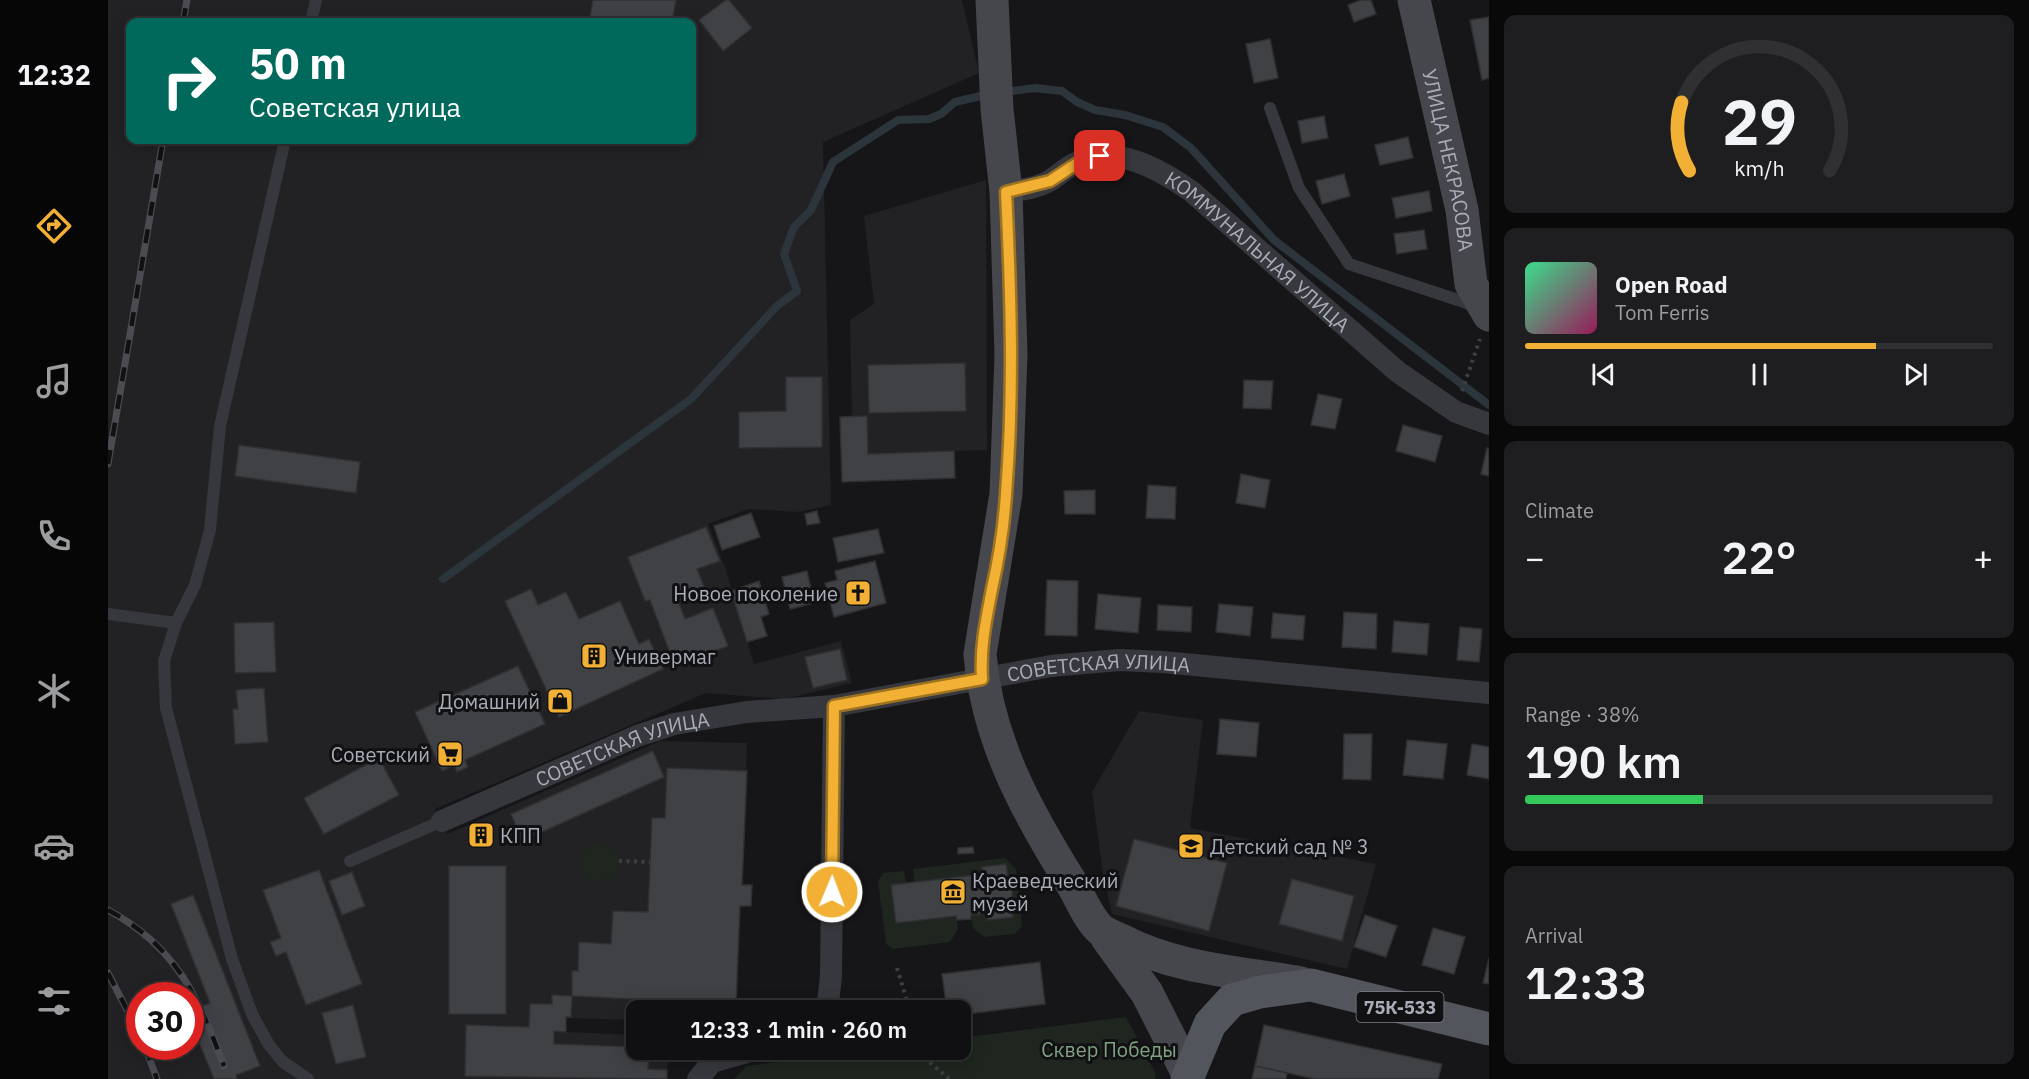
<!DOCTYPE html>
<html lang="en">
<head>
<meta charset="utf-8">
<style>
	body { margin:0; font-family:"IBM Plex Sans",sans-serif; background:#1e1e20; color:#f1f3f6; height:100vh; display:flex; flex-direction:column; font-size:22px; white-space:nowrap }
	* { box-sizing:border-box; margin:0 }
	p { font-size:20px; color:#9c9d9f }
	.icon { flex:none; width:33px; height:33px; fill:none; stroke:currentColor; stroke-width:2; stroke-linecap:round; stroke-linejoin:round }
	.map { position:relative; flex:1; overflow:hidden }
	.panel { display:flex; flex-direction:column; gap:15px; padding:15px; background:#09090a; width:540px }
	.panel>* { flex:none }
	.hud { position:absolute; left:18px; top:18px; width:570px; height:126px; border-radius:12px; box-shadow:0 3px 15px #0003,0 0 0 2px #303032; background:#00695c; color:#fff; overflow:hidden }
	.speed { position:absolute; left:18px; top:982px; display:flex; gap:12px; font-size:30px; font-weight:700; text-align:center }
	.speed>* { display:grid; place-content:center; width:78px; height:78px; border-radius:50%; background:#101012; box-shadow:0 3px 15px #0003,0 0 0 2px #303032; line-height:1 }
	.speed .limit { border:9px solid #d22; background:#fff; color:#111 }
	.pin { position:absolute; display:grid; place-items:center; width:51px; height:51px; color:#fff; margin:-26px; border-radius:12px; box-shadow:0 3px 9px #0006 }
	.me { position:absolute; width:66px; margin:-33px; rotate:1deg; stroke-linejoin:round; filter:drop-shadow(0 0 4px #0008) }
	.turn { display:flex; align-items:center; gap:21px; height:126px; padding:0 24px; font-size:27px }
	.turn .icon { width:78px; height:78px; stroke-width:2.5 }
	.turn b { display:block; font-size:42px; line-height:51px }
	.big { font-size:45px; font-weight:600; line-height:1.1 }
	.panel .card { flex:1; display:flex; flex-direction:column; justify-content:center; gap:9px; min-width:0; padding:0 21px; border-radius:12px; background:#1e1e20 }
	.panel .dial { align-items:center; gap:0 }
	.dial svg { height:156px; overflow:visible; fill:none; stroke:#303032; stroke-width:7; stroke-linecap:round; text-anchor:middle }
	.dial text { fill:#f1f3f6; stroke:none }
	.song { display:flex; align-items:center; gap:18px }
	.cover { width:72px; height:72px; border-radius:9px; background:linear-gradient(135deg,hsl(150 70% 55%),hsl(330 70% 35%)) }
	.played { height:6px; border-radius:3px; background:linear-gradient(90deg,#f2b134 75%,#303032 75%) }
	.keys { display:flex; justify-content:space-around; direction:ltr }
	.heat { display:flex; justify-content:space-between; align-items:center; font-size:33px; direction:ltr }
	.charge { height:9px; border-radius:4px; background:linear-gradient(90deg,#34c759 38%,#303032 0) }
	.trip { position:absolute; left:518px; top:1000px; width:345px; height:60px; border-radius:12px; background:#101012; box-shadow:0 3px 15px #0003,0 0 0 2px #303032; font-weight:600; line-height:60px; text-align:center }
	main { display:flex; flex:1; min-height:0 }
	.dock { display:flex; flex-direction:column; width:108px; justify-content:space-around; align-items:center; background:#060607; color:#9c9d9f }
	.dock .icon { width:42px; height:42px }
	.dock .selected { color:#f2b134 }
	.dock b { font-size:27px; color:#f1f3f6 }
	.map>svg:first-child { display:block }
	.built { fill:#222225; fill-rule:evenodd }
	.green { fill:#1e261f }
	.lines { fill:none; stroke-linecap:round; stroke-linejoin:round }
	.stream { stroke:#2c353c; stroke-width:8 }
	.building { fill:#404145; stroke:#303034; stroke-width:1.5 }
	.path { stroke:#3d3f44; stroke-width:4; stroke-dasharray:3 4.5; stroke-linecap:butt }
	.lane { stroke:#37383d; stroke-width:12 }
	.street { stroke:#37383d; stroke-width:22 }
	.secondary { stroke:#45474d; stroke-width:33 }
	.primary { stroke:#53555c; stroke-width:33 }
	.rail-casing { stroke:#4a4c52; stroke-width:7 }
	.rail { stroke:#111113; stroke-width:4.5; stroke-dasharray:14; stroke-linecap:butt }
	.route-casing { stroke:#9d7322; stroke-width:15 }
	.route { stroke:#f2b134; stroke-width:10 }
	.labels { text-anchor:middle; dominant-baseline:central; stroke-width:6; stroke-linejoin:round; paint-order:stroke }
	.shield { fill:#111113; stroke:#7b7e86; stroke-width:1.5 }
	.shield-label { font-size:18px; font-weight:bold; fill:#a8adb8 }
	.street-label { font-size:20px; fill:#a8adb8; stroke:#111113 }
	.poi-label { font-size:20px; fill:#a8adb8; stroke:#111113; text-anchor:start }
	.park-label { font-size:20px; fill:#7fa381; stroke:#111113 }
</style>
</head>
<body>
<main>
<nav class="dock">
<b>12:32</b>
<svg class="icon selected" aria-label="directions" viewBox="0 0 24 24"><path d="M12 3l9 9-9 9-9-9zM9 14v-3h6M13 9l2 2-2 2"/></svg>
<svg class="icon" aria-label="music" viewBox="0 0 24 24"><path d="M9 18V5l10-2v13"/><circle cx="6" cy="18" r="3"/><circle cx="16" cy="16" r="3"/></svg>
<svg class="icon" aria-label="phone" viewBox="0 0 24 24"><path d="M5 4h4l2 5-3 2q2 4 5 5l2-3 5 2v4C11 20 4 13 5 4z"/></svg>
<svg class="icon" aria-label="climate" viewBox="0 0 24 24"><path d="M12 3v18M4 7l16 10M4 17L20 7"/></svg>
<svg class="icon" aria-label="car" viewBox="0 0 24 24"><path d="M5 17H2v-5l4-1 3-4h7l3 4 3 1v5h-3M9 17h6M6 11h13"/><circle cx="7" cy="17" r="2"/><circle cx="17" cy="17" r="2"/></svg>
<svg class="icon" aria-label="filters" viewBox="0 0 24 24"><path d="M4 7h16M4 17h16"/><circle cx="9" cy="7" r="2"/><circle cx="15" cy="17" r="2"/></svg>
</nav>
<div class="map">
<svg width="1381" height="1079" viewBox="0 0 1381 1079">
	<rect width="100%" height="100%" fill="#161618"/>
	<!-- built -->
	<g class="built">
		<path d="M0 0H854L871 73 715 142 723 505 691 512 641 509 600 524 618 570 646 664 733 641 744 683 676 699 598 693 327 809 339 834 552 741 639 743 634 884 644 885 632 906 627 1011H528V1020L458 1018V1032L528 1035V1050H560L559 1079H0ZM22 22H584V140H22ZM32 996H82V1047H32Z"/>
		<path d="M878 180 879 450 846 451 847 478 734 482 732 417 744 416 742 320 766 304 756 216Z"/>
		<path d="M1031 711 1095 720 1082 828 1268 864 1239 969 1004 914 995 874 984 792Z"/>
	</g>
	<!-- green -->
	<g class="green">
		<circle cx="491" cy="862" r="19"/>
		<path d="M897 858 908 869 914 926 907 934 876 937 865 928 863 915 879 913 880 920C914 892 903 902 898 864L874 867 875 874 806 883 805 869Z"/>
		<path d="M796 871 798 883 784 886 788 923 848 916 850 929 842 942 785 949 778 944 770 881 775 873Z"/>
		<path d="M1018 1017 1048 1074 1047 1079H626L639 1066 761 1050H852V1038Z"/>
	</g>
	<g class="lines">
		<!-- stream -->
		<g class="stream">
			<path d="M896 92 927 88 954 91 969 102 987 110 1017 115 1055 127 1083 148 1166 240 1381 405"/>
			<path d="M335 579 583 399 669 306 689 291 676 254 686 227 703 210 725 162 790 120 821 119 833 114 847 102 881 94"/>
		</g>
	</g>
	<!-- building -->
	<g class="building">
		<path d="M485 0H568L564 22H481Z"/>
		<path d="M618 0H621L644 28 615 51 591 20Z"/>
		<path d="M1253 0H1263L1268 14 1246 22 1240 5Z"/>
		<path d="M1381 17V78L1374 80 1362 20Z"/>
		<path d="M1162 39 1170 78 1146 83 1138 44Z"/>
		<path d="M1216 116 1220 138 1194 143 1190 121Z"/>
		<path d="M1300 137 1305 158 1272 165 1267 145Z"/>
		<path d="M1236 174 1242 196 1214 204 1208 181Z"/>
		<path d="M1321 191 1324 211 1288 218 1284 198Z"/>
		<path d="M1316 230 1319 249 1289 254 1286 234Z"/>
		<path d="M857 363 858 411 761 413 760 365Z"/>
		<path d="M678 377H714V447L631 448V412L678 411Z"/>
		<path d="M1136 380 1165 381 1163 409 1135 408Z"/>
		<path d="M1210 394 1234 399 1227 429 1203 425Z"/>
		<path d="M759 416 760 454 846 451 847 478 734 482 732 417Z"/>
		<path d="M1295 425 1334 436 1327 462 1288 451Z"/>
		<path d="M131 445 252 462 248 493 127 476Z"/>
		<path d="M1379 448 1381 449V476L1373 474Z"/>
		<path d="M1133 474 1162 480 1157 508 1128 503Z"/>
		<path d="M1040 485 1068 487 1067 519 1038 518Z"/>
		<path d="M987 490V514H957L956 491Z"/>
		<path d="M709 511 712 523 699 525 697 514Z"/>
		<path d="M643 513 652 537 614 550 606 526Z"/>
		<path d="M598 527 612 561 589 569 597 589 570 600 577 619 605 608 620 646 567 666 542 600 537 601 520 557Z"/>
		<path d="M770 529 776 553 730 562 725 538Z"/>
		<path d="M767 561 778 603 726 617 717 583 729 580 727 571Z"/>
		<path d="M699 571 706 603 682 609 674 577Z"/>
		<path d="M939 580 970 581 969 636 937 635Z"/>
		<path d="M651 581 661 614 653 617 659 636 639 642 623 591Z"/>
		<path d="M423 589 430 605 458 592 471 619 512 601 531 644 541 639 555 669 451 717 397 601Z"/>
		<path d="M990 594 1033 598 1030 633 987 629Z"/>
		<path d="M1111 604 1145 607 1142 636 1108 632Z"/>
		<path d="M1050 605 1084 607 1083 632 1049 630Z"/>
		<path d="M1236 612 1269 614 1268 649 1234 647Z"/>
		<path d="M1165 613 1197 616 1195 640 1163 638Z"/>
		<path d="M1286 621 1321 624 1319 655 1284 652Z"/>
		<path d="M166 622 168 672 127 673 126 623Z"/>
		<path d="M1352 627 1374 629 1371 662 1349 660Z"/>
		<path d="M732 649 739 680 705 688 697 657Z"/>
		<path d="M410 666 437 724 357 760 360 767 349 772 346 765 334 771 307 712Z"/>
		<path d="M156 688 160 742 127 744 125 709H130L128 690Z"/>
		<path d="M1112 719 1151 723 1148 757 1109 754Z"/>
		<path d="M1236 734H1264L1263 780 1235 779Z"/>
		<path d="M1299 740 1339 744 1335 779 1295 775Z"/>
		<path d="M1364 744 1381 747V779L1359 775Z"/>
		<path d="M545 751 556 777 414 841 403 814Z"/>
		<path d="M271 758 291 795 216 834 196 798Z"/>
		<path d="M559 768 639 771 634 885H644L643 906H632L628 1004 464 996V971H470L471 942 503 944 505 911 540 912 544 818H557Z"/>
		<path d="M378 824 385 840 368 847 361 831Z"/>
		<path d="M1026 839 1119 863 1101 931 1008 906Z"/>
		<path d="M865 847 866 853 850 854V848Z"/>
		<path d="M898 864 900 878 905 889 903 902 905 917 880 920 879 913 863 915V919L849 920 848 916 788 923 783 885 875 874 874 867Z"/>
		<rect x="341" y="866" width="57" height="148"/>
		<path d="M211 870 254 984 198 1005 178 952 168 956 162 942 173 938 155 890Z"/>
		<path d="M244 872 257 906 234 915 221 881Z"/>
		<path d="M1184 879 1246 896 1234 941 1171 924Z"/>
		<path d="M85 895 152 1066 128 1075 129 1079H106L82 1020V1011L102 1003 63 904Z"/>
		<path d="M1257 915 1289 926 1278 957 1246 947Z"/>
		<path d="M1325 928 1357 937 1346 974 1314 965Z"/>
		<path d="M1381 958V984L1375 983Z"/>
		<path d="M932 962 937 1004 852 1015V1011H839L834 974Z"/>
		<path d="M444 995 464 996 463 1017H458V1032L446 1031V1044L528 1047V1050H541L540 1069 559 1070V1079L357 1076 358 1025 421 1027 422 1004H444Z"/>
		<path d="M245 1005 258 1057 228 1064 214 1013Z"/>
		<path d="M1156 1025 1334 1064 1330 1079H1207L1147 1066Z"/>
		<path d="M1147 1066 1179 1073 1178 1079H1144Z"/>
	</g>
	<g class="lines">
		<!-- path -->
		<g class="path">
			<path d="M1354 391 1372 339"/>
			<path d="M511 861 542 862"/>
			<path d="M789 968 802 1011"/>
			<path d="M814 1050 817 1058 841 1079"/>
		</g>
		<!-- lane -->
		<g class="lane">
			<path d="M203 22 208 0"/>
			<path d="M1162 108 1191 188 1241 264 1356 302 1368 308"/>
			<path d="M0 614 68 623 87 585 102 530 112 426 177 140"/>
			<path d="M68 623 56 661 58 708 124 959 144 1014 161 1045 175 1062 200 1079"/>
			<path d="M242 861 334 821"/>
		</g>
		<!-- street -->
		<g class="street">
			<path id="s1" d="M898 192C913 190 930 188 943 180 952 174 960 166 970 162 1010 145 1051 169 1083 191L1290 372 1348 412 1381 424"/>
			<path id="s2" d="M334 821 529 736 566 724 639 712 726 706 943 666 1011 660 1055 662 1381 693"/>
			<path d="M719 1011 723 976 726 706"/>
			<path d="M590 1079 604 1062 646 1050"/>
		</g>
		<!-- secondary -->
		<g class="secondary">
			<path d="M884 0 889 109 898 192 903 354 898 494 872 654C879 740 919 812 964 884 972 897 981 920 993 930 998 934 1007 937 1013 940 1068 969 1132 972 1193 983"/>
			<path id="s3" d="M1306 0 1354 210 1363 284 1381 315"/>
			<path d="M999 938 1039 993 1080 1074"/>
		</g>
		<!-- primary -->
		<path class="primary" d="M1079 1079 1102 1024 1124 1000 1152 992 1203 985 1381 1029"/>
		<defs>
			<g id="rail">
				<path d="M75 22 79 0"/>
				<path d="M0 464 55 140"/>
				<path d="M0 910C69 947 90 997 116 1066"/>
				<path d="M0 973 32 1035"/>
				<path d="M37 1047 49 1079"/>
			</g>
		</defs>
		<!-- rail casing -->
		<use href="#rail" class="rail-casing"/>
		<!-- rail -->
		<use href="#rail" class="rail"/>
	</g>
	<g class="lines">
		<defs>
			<path id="route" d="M724 892 726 706 874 679C872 647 878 620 884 589 891 558 896 525 898 494 906 394 903 293 898 192L942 181 971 162 992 156"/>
		</defs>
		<!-- route casing -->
		<use href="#route" class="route-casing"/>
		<!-- route -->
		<use href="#route" class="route"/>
	</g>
	<!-- icons -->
	<defs>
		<symbol id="church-square" viewBox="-11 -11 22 22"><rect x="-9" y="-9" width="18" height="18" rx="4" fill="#f2b134" stroke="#111113"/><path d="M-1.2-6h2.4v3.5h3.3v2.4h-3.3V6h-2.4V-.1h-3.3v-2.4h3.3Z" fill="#111"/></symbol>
		<symbol id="building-square" viewBox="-11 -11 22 22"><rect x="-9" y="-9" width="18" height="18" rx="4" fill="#f2b134" stroke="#111113"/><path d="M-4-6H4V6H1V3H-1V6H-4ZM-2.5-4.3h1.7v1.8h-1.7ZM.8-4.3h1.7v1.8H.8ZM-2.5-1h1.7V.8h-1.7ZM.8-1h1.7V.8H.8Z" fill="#111"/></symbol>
		<symbol id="shop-square" viewBox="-11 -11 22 22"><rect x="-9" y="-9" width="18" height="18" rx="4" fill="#f2b134" stroke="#111113"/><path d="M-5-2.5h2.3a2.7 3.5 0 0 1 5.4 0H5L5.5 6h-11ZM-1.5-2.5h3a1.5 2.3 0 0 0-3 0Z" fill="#111"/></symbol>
		<symbol id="supermarket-square" viewBox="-11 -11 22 22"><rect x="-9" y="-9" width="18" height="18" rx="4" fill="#f2b134" stroke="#111113"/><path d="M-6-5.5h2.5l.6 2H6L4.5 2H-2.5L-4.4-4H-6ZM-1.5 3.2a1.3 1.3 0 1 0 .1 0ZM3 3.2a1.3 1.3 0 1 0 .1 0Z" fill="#111"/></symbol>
		<symbol id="school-square" viewBox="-11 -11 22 22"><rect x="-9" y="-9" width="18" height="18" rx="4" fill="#f2b134" stroke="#111113"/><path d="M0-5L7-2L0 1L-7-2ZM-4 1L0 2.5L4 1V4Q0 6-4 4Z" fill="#111"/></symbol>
		<symbol id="museum-square" viewBox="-11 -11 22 22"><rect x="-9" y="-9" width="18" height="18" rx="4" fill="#f2b134" stroke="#111113"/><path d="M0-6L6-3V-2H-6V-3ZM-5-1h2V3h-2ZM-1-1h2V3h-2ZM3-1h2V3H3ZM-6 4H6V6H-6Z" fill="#111"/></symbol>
	</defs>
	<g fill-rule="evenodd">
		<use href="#church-square" x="735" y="578" width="30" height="30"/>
		<use href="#building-square" x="471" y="641" width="30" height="30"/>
		<use href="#shop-square" x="437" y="686" width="30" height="30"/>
		<use href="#supermarket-square" x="327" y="739" width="30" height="30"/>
		<use href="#building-square" x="358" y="820" width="30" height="30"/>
		<use href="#school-square" x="1068" y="831" width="30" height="30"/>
		<use href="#museum-square" x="830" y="877" width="30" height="30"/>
	</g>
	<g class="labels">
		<!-- shield labels -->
		<rect class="shield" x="1248.5" y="992" width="87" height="30" rx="4.5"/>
		<g class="shield-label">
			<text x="1292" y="1007">75К-533</text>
		</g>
		<!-- street labels -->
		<g class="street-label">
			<text stroke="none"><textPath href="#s3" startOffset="164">УЛИЦА НЕКРАСОВА</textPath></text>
			<text stroke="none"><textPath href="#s1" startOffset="291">КОММУНАЛЬНАЯ УЛИЦА</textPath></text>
			<text stroke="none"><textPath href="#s2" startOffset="681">СОВЕТСКАЯ УЛИЦА</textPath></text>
			<text stroke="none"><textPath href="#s2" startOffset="195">СОВЕТСКАЯ УЛИЦА</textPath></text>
		</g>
		<!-- poi labels -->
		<g class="poi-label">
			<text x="730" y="593" text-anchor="end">Новое поколение</text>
			<text x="506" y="656">Универмаг</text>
			<text x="432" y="701" text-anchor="end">Домашний</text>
			<text x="322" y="754" text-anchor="end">Советский</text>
			<text x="392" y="835">КПП</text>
			<text x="1102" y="846">Детский сад № 3</text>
			<text x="864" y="880">Краеведческий<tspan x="864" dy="23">музей</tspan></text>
		</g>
		<!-- park labels -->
		<g class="park-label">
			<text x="1001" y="1049">Сквер Победы</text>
		</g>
	</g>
</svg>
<div class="speed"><div class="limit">30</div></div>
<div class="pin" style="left:992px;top:156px;background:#d93025"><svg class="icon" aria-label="arrive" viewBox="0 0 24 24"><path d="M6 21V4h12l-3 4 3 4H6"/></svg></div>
<svg class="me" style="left:724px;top:892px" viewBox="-20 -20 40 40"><circle r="17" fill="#f2b134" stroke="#fff" stroke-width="3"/><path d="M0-11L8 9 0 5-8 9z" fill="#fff"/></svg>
<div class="trip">12:33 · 1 min · 260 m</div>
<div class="hud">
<div class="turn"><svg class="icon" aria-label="right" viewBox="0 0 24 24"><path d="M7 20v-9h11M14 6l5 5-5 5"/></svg><div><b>50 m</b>Советская улица</div></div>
</div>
</div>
<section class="panel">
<div class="card dial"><svg viewBox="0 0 100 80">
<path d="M14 69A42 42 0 1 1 86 69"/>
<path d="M14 69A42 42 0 0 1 10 34" stroke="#f2b134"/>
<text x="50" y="56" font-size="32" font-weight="700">29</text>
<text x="50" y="72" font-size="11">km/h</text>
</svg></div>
<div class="card">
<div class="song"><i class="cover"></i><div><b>Open Road</b><p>Tom Ferris</p></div></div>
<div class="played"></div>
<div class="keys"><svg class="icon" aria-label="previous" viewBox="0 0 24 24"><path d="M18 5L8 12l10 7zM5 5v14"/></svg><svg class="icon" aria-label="pause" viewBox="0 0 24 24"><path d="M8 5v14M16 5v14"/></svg><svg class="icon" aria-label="next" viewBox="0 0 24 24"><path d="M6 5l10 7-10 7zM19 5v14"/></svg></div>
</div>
<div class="card"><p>Climate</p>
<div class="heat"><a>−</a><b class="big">22°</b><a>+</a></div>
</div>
<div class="card"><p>Range · 38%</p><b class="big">190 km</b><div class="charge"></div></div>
<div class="card"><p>Arrival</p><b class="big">12:33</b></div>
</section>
</main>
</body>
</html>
